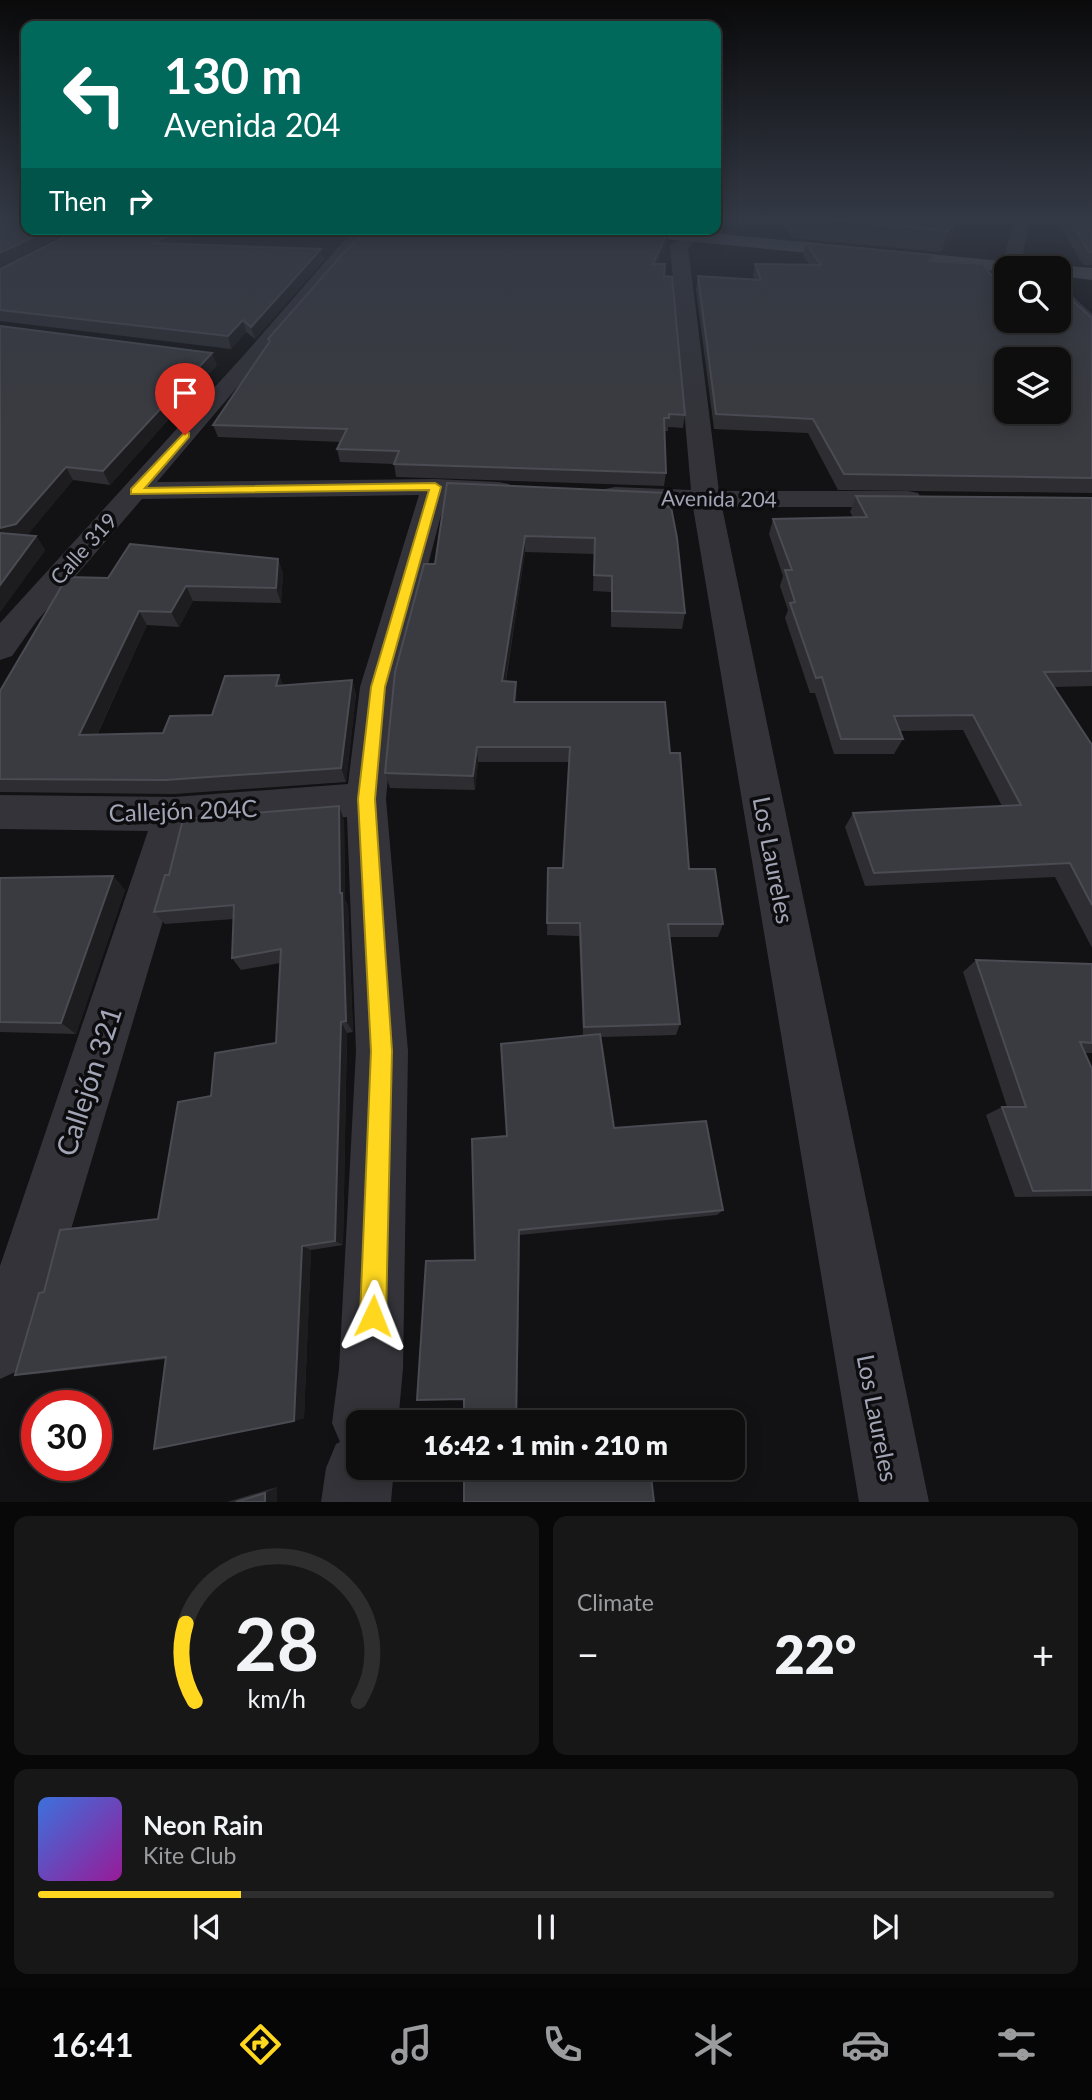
<!DOCTYPE html>
<html lang="en">
<head>
<meta charset="utf-8">
<style>
	body { margin:0; font-family:Lato,sans-serif; background:#171718; color:#f1f3f6; height:100vh; display:flex; flex-direction:column; font-size:26px; white-space:nowrap }
	* { box-sizing:border-box; margin:0 }
	p { font-size:23px; color:#9b9c9e }
	.icon { flex:none; width:38px; height:38px; fill:none; stroke:currentColor; stroke-width:2; stroke-linecap:round; stroke-linejoin:round }
	.map { position:relative; height:1502px; overflow:hidden }
	.panel { display:flex; flex-direction:column; gap:14px; padding:14px; background:#080808; flex:1 }
	.panel>* { flex:none }
	.top-card { position:absolute; left:21px; top:21px; width:700px; height:214px; border-radius:14px; box-shadow:0 4px 18px #0003,0 0 0 2px #2e2e2f; background:#00695c; color:#fff; overflow:hidden }
	.controls { position:absolute; left:994px; top:256px; display:grid; gap:14px }
	.controls a { display:grid; place-items:center; width:77px; height:77px; border-radius:14px; background:#0e0e0f; box-shadow:0 4px 18px #0003,0 0 0 2px #2e2e2f; font-size:35px }
	.speed { position:absolute; left:21px; top:1390px; display:flex; gap:14px; font-size:35px; font-weight:700; text-align:center }
	.speed>* { display:grid; place-content:center; width:91px; height:91px; border-radius:50%; background:#0e0e0f; box-shadow:0 4px 18px #0003,0 0 0 2px #2e2e2f; line-height:1 }
	.speed .limit { border:10px solid #d22; background:#fff; color:#111 }
	.pin { position:absolute; display:grid; place-items:center; width:60px; height:60px; color:#fff; margin:-72px -30px; border-radius:50% 50% 50% 0; rotate:-45deg; box-shadow:0 0 7px #0007 }
	.pin .icon { rotate:45deg }
	.me { position:absolute; width:77px; margin:-38px; rotate:2deg; stroke-linejoin:round; filter:drop-shadow(0 0 5px #0008) }
	.turn { display:flex; align-items:center; gap:24px; height:147px; padding:0 28px; font-size:32px }
	.turn .icon { width:91px; height:91px; stroke-width:2.5 }
	.turn b { display:block; font-size:49px; line-height:60px }
	.then { display:flex; align-items:center; height:66px; padding:0 28px; background:#0003; gap:14px; font-size:26px }
	.big { font-size:52px; font-weight:800; line-height:1.1 }
	.panel .widget { flex:1; display:flex; flex-direction:column; justify-content:center; gap:10px; min-width:0; padding:0 24px; border-radius:14px; background:#171718 }
	.panel .dial { align-items:center; gap:0 }
	.dial svg { height:182px; overflow:visible; fill:none; stroke:#2e2e2f; stroke-width:7; stroke-linecap:round; text-anchor:middle }
	.dial text { fill:#f1f3f6; stroke:none }
	.song { display:flex; align-items:center; gap:21px }
	.cover { width:84px; height:84px; border-radius:10px; background:linear-gradient(135deg,hsl(220 70% 55%),hsl(300 70% 35%)) }
	.played { height:7px; border-radius:4px; background:linear-gradient(90deg,#ffd71f 20%,#2e2e2f 20%) }
	.keys { display:flex; justify-content:space-around; direction:ltr }
	.heat { display:flex; justify-content:space-between; align-items:center; font-size:38px; direction:ltr }
	.panel .tiles { flex:1; display:grid; gap:14px; grid-template-columns:1fr 1fr }
	.widget:last-child { grid-column:span 2 }
	.trip { position:absolute; left:346px; top:1410px; width:399px; height:70px; border-radius:14px; background:#0e0e0f; box-shadow:0 4px 18px #0003,0 0 0 2px #2e2e2f; font-weight:800; line-height:70px; text-align:center }
	.tab-bar { display:flex; height:112px; justify-content:space-around; align-items:center; background:#060606; color:#9b9c9e }
	.tab-bar .icon { width:49px; height:49px }
	.tab-bar .on { color:#ffd71f }
	.tab-bar b { font-size:32px; color:#f1f3f6 }
	.map>svg:first-child { display:block }
	.lines { fill:none; stroke-linecap:round; stroke-linejoin:round }
	.minor { fill:#333339; fill-rule:evenodd }
	.major { fill:#4e4f58; fill-rule:evenodd }
	.wall { fill:#2e2e32 }
	.shaded-wall { fill:#1d1d20 }
	.building { fill:#3a3b40; stroke:#4a4b53; stroke-width:2; fill-rule:evenodd }
	.route { fill:#ffd71f; stroke:#a68c14; stroke-width:2 }
	.labels { text-anchor:middle; dominant-baseline:central; stroke-width:7; stroke-linejoin:round; paint-order:stroke }
	.far-street-label { font-size:21px; fill:#a2a5b6; stroke:#0d0d0f }
	.street-label { font-size:24px; fill:#a2a5b6; stroke:#0d0d0f }
	.near-street-label { font-size:28px; fill:#a2a5b6; stroke:#0d0d0f }
</style>
</head>
<body>
<div class="map">
<svg width="1092" height="1502" viewBox="0 0 1092 1502">
	<rect width="100%" height="100%" fill="#121214"/>
	<g class="lines">
		<!-- minor -->
		<g class="minor">
			<path d="M1014 219H1030L1023 253 1040 268H1019L1005 255Z"/>
			<path d="M354 229H371L157 482 435 479 499 482 509 484 513 490 509 496H446L396 687 386 799 408 1051 403 1369 398 1423H359V1468H394L391 1502H321L326 1468 336 1444 340 1442 332 1423 339 1369 356 1051 347 817 190 830 47 1310 22 1369 0 1379V1266L148 831 0 829V795L174 797 348 784 360 687 419 495 142 499 36 622 12 656 0 660V623L244 355Z"/>
			<path d="M692 229H712L688 248 719 491H908L918 493 922 499 918 505 908 507H722L929 1502H859L693 507 615 503 605 501 601 495 605 489 615 487 691 490 670 246Z"/>
			<path d="M1059 288 1066 290 1092 314V331L1085 329 1059 304Z"/>
		</g>
		<!-- major -->
		<g class="major">
			<path d="M605 229H669L1023 263 1032 268H1006V272L613 234Z"/>
			<path d="M1059 265 1092 268V280L1059 276V268H1052Z"/>
		</g>
	</g>
	<!-- wall -->
	<g class="wall">
		<path d="M780 219H958L951 239 941 252 792 238Z"/>
		<path d="M1056 219H1092V263L1091 265H1083Z"/>
		<path d="M80 229H214L179 244 321 249 324 260 255 339 246 332 231 349 0 321V269Z"/>
		<path d="M668 231 667 242 657 264 664 276 685 415 683 428 668 427V431H664L666 473 664 486 396 477 394 464 340 462 337 449 341 442 218 437 213 425 269 343 268 339Z"/>
		<path d="M806 243 933 255 931 261 1006 294 1092 318V493L838 490 808 433 714 429 696 289 698 276 754 280 753 276 755 264H809L803 255Z"/>
		<path d="M0 326 217 365 110 485 73 480 27 535 36 536 45 550 0 612Z"/>
		<path d="M447 483 667 507 685 613 682 629 611 627V592L593 591 594 554 525 552 506 681 516 682V702L670 753 689 869 723 924 718 937H670L680 1024 676 1035 601 1037 614 1128 723 1210 717 1215 520 1235 517 1423H464L475 1260 507 1136 583 1036 579 936 547 935 548 868H563L569 762H478L475 790 390 788 385 773 435 564Z"/>
		<path d="M856 496 1092 498V686L1054 687 1092 745V948L1055 877 865 886 845 827 853 813 1002 806 963 730 900 731 903 739 894 754H834L815 693H810L785 618 788 610 780 586 783 576 769 534 773 519 853 517 850 512Z"/>
		<path d="M278 559 283 574 281 603 193 601 179 627 147 625 97 735 163 733 212 715 279 675 283 685 352 680 356 695 346 782 174 794 0 792V691L108 578Z"/>
		<path d="M344 820 345 900 348 905 353 1032 347 1033 343 1245 311 1250 304 1418 294 1421 166 1359 36 1374 15 1375 44 1292 158 1219 211 1096 276 1043 280 963 241 970 232 958 234 919 165 924 154 912 169 875Z"/>
		<path d="M113 876 125 890 76 1034 0 1032V877L2 878Z"/>
		<path d="M976 960 1092 964V1053H1085L1092 1069V1196L1015 1197 986 1115 1002 1107H1007L963 972Z"/>
		<path d="M277 1487V1502H227Z"/>
	</g>
	<!-- shaded-wall -->
	<g class="shaded-wall">
		<path d="M958 219 951 239 941 252 948 231Z"/>
		<path d="M50 229H75L0 267V253Z"/>
		<path d="M186 229H214L155 254 151 243Z"/>
		<path d="M668 231 667 242 652 275 653 264Z"/>
		<path d="M321 249 324 260 255 339 251 327Z"/>
		<path d="M243 320 246 332 231 349 228 336Z"/>
		<path d="M212 353 217 365 110 485 103 471Z"/>
		<path d="M66 467 73 480 25 538 0 543V528Z"/>
		<path d="M36 536 45 550 0 612V585Z"/>
		<path d="M525 536V552L503 697 502 681Z"/>
		<path d="M278 559 283 574 281 603 276 588Z"/>
		<path d="M186 586 193 601 179 627 171 612Z"/>
		<path d="M139 611 147 625 90 749 79 735Z"/>
		<path d="M279 675 285 689 276 686Z"/>
		<path d="M352 680 356 695 346 782 341 768Z"/>
		<path d="M516 682 517 697 514 717V702Z"/>
		<path d="M477 747 478 762 475 790 473 776Z"/>
		<path d="M339 806 344 820 345 900 348 905 353 1032 346 1021 340 893Z"/>
		<path d="M113 876 125 890 76 1034 61 1023Z"/>
		<path d="M341 1022 347 1033 343 1245 335 1241Z"/>
		<path d="M519 1230 520 1235 517 1423H516Z"/>
		<path d="M302 1246 311 1250 304 1418 294 1421Z"/>
		<path d="M277 1487V1502H265V1493Z"/>
	</g>
	<!-- building -->
	<g class="building">
		<path d="M0 219H26V229H50L0 253Z"/>
		<path d="M823 219H958L948 231Z"/>
		<path d="M1069 219H1092V252H1089Z"/>
		<path d="M80 229H186L151 243 321 249 251 327 243 320 228 336 0 310V269Z"/>
		<path d="M369 229H645L668 231 653 264H665L664 276 672 277 685 415 669 414V418H664L666 473 394 464 399 451 337 449 347 429 213 425 270 341 268 339 346 250Z"/>
		<path d="M806 243 933 255 928 261 983 264 1006 294V320H1059V294H1065L1092 318V478L844 474 813 419 716 414 698 276 761 280 755 264 821 265ZM1006 359H1059V411H1006Z"/>
		<path d="M0 326 212 353 103 471 66 467 16 524 0 528Z"/>
		<path d="M447 483 667 493V507H671L677 538 685 613 612 611V576L594 575 595 538 525 536 502 681 516 682 514 702H665L670 753H680L689 869H715L723 924H668L680 1024 584 1027 580 923H547L548 868H563L570 747H477L473 776 385 773 395 672 424 564H435Z"/>
		<path d="M856 496 1092 498V671L1044 672 1092 745V905L1070 863 874 873 853 813 1021 805 973 715 894 716 903 739H841L822 677 816 678 790 603 795 602 785 570H792L773 519 867 517Z"/>
		<path d="M0 533 36 536 0 585Z"/>
		<path d="M130 544 278 559 276 588 186 586 171 612 139 611 79 735 163 733 170 716 212 715 225 676 279 675 276 686 352 680 341 768 165 780 0 779V691L67 577 108 578Z"/>
		<path d="M339 806 340 893H342L346 1021 341 1022 335 1241 302 1246 294 1421 154 1449 166 1357 15 1375 39 1293 44 1292 60 1230 158 1219 178 1102 211 1096 215 1053 276 1043 281 949 232 958 234 905 154 912 165 875H169L183 819Z"/>
		<path d="M113 876 61 1023 0 1022V878Z"/>
		<path d="M976 960 1092 964V1043L1080 1042 1092 1069V1190L1033 1191 1002 1107H1026Z"/>
		<path d="M600 1034 614 1128 706 1121 723 1210 519 1230 516 1423H464V1399L417 1400 426 1261 475 1260 472 1139 507 1136 501 1044Z"/>
		<path d="M464 1468H650L654 1502H464Z"/>
		<path d="M265 1493V1502H236Z"/>
	</g>
	<!-- sky -->
	<linearGradient id="sky" x2="0" y2="1"><stop stop-color="#0a0a0b"/><stop offset="0.51" stop-color="#333945"/><stop offset="1" stop-color="#333945" stop-opacity="0"/></linearGradient>
	<rect width="1092" height="429" fill="url(#sky)"/>
	<!-- route -->
	<path class="route" d="M185 432 189 433V437L145 488 435 483 441 487 385 687 375 799 392 1051 386 1316 382 1325 373 1329 364 1325 360 1316 371 1051 358 799 371 687 429 490 131 494V489Z"/>
	<g class="labels">
		<!-- far-street labels -->
		<g class="far-street-label">
			<text transform="translate(719 498) rotate(1)">Avenida 204</text>
			<text transform="translate(83 548) rotate(-48)">Calle 319</text>
		</g>
		<!-- street labels -->
		<g class="street-label">
			<text transform="translate(183 810) rotate(-2)">Callejón 204C</text>
			<text transform="translate(774 860) rotate(79)">Los Laureles</text>
			<text transform="translate(878 1418) rotate(79)">Los Laureles</text>
		</g>
		<!-- near-street labels -->
		<g class="near-street-label">
			<text transform="translate(88 1081) rotate(-72)">Callejón 321</text>
		</g>
	</g>
</svg>
<div class="controls">
<a><svg class="icon" aria-label="search" viewBox="0 0 24 24"><circle cx="10" cy="10" r="6"/><path d="M15 15l6 6"/></svg></a>
<a><svg class="icon" aria-label="layers" viewBox="0 0 24 24"><path d="M12 4l9 5-9 5-9-5zM3 14l9 5 9-5"/></svg></a>
</div>
<div class="speed"><div class="limit">30</div></div>
<div class="pin" style="left:185px;top:435px;background:#d93025"><svg class="icon" aria-label="arrive" viewBox="0 0 24 24"><path d="M6 21V4h12l-3 4 3 4H6"/></svg></div>
<svg class="me" style="left:373px;top:1316px" viewBox="-20 -20 40 40"><path d="M0-17L14 15 0 8-14 15z" fill="#ffd71f" stroke="#fff" stroke-width="4"/></svg>
<div class="trip">16:42 · 1 min · 210 m</div>
<div class="top-card">
<div class="turn"><svg class="icon" aria-label="left" viewBox="0 0 24 24"><path d="M17 20v-9H6M10 6l-5 5 5 5"/></svg><div><b>130 m</b>Avenida 204</div></div>
<div class="then">Then<svg class="icon" aria-label="right" viewBox="0 0 24 24"><path d="M7 20v-9h11M14 6l5 5-5 5"/></svg></div>
</div>
</div>
<section class="panel">
<div class="tiles">
<div class="widget dial"><svg viewBox="0 0 100 80">
<path d="M14 69A42 42 0 1 1 86 69"/>
<path d="M14 69A42 42 0 0 1 10 35" stroke="#ffd71f"/>
<text x="50" y="56" font-size="32" font-weight="700">28</text>
<text x="50" y="72" font-size="11">km/h</text>
</svg></div>
<div class="widget"><p>Climate</p>
<div class="heat"><a>−</a><b class="big">22°</b><a>+</a></div>
</div>
<div class="widget">
<div class="song"><i class="cover"></i><div><b>Neon Rain</b><p>Kite Club</p></div></div>
<div class="played"></div>
<div class="keys"><svg class="icon" aria-label="previous" viewBox="0 0 24 24"><path d="M18 5L8 12l10 7zM5 5v14"/></svg><svg class="icon" aria-label="pause" viewBox="0 0 24 24"><path d="M8 5v14M16 5v14"/></svg><svg class="icon" aria-label="next" viewBox="0 0 24 24"><path d="M6 5l10 7-10 7zM19 5v14"/></svg></div>
</div>
</div>
</section>
<nav class="tab-bar">
<b>16:41</b>
<svg class="icon on" aria-label="directions" viewBox="0 0 24 24"><path d="M12 3l9 9-9 9-9-9zM9 14v-3h6M13 9l2 2-2 2"/></svg>
<svg class="icon" aria-label="music" viewBox="0 0 24 24"><path d="M9 18V5l10-2v13"/><circle cx="6" cy="18" r="3"/><circle cx="16" cy="16" r="3"/></svg>
<svg class="icon" aria-label="phone" viewBox="0 0 24 24"><path d="M5 4h4l2 5-3 2q2 4 5 5l2-3 5 2v4C11 20 4 13 5 4z"/></svg>
<svg class="icon" aria-label="climate" viewBox="0 0 24 24"><path d="M12 3v18M4 7l16 10M4 17L20 7"/></svg>
<svg class="icon" aria-label="car" viewBox="0 0 24 24"><path d="M5 17H2v-5l4-1 3-4h7l3 4 3 1v5h-3M9 17h6M6 11h13"/><circle cx="7" cy="17" r="2"/><circle cx="17" cy="17" r="2"/></svg>
<svg class="icon" aria-label="filters" viewBox="0 0 24 24"><path d="M4 7h16M4 17h16"/><circle cx="9" cy="7" r="2"/><circle cx="15" cy="17" r="2"/></svg>
</nav>
</body>
</html>
